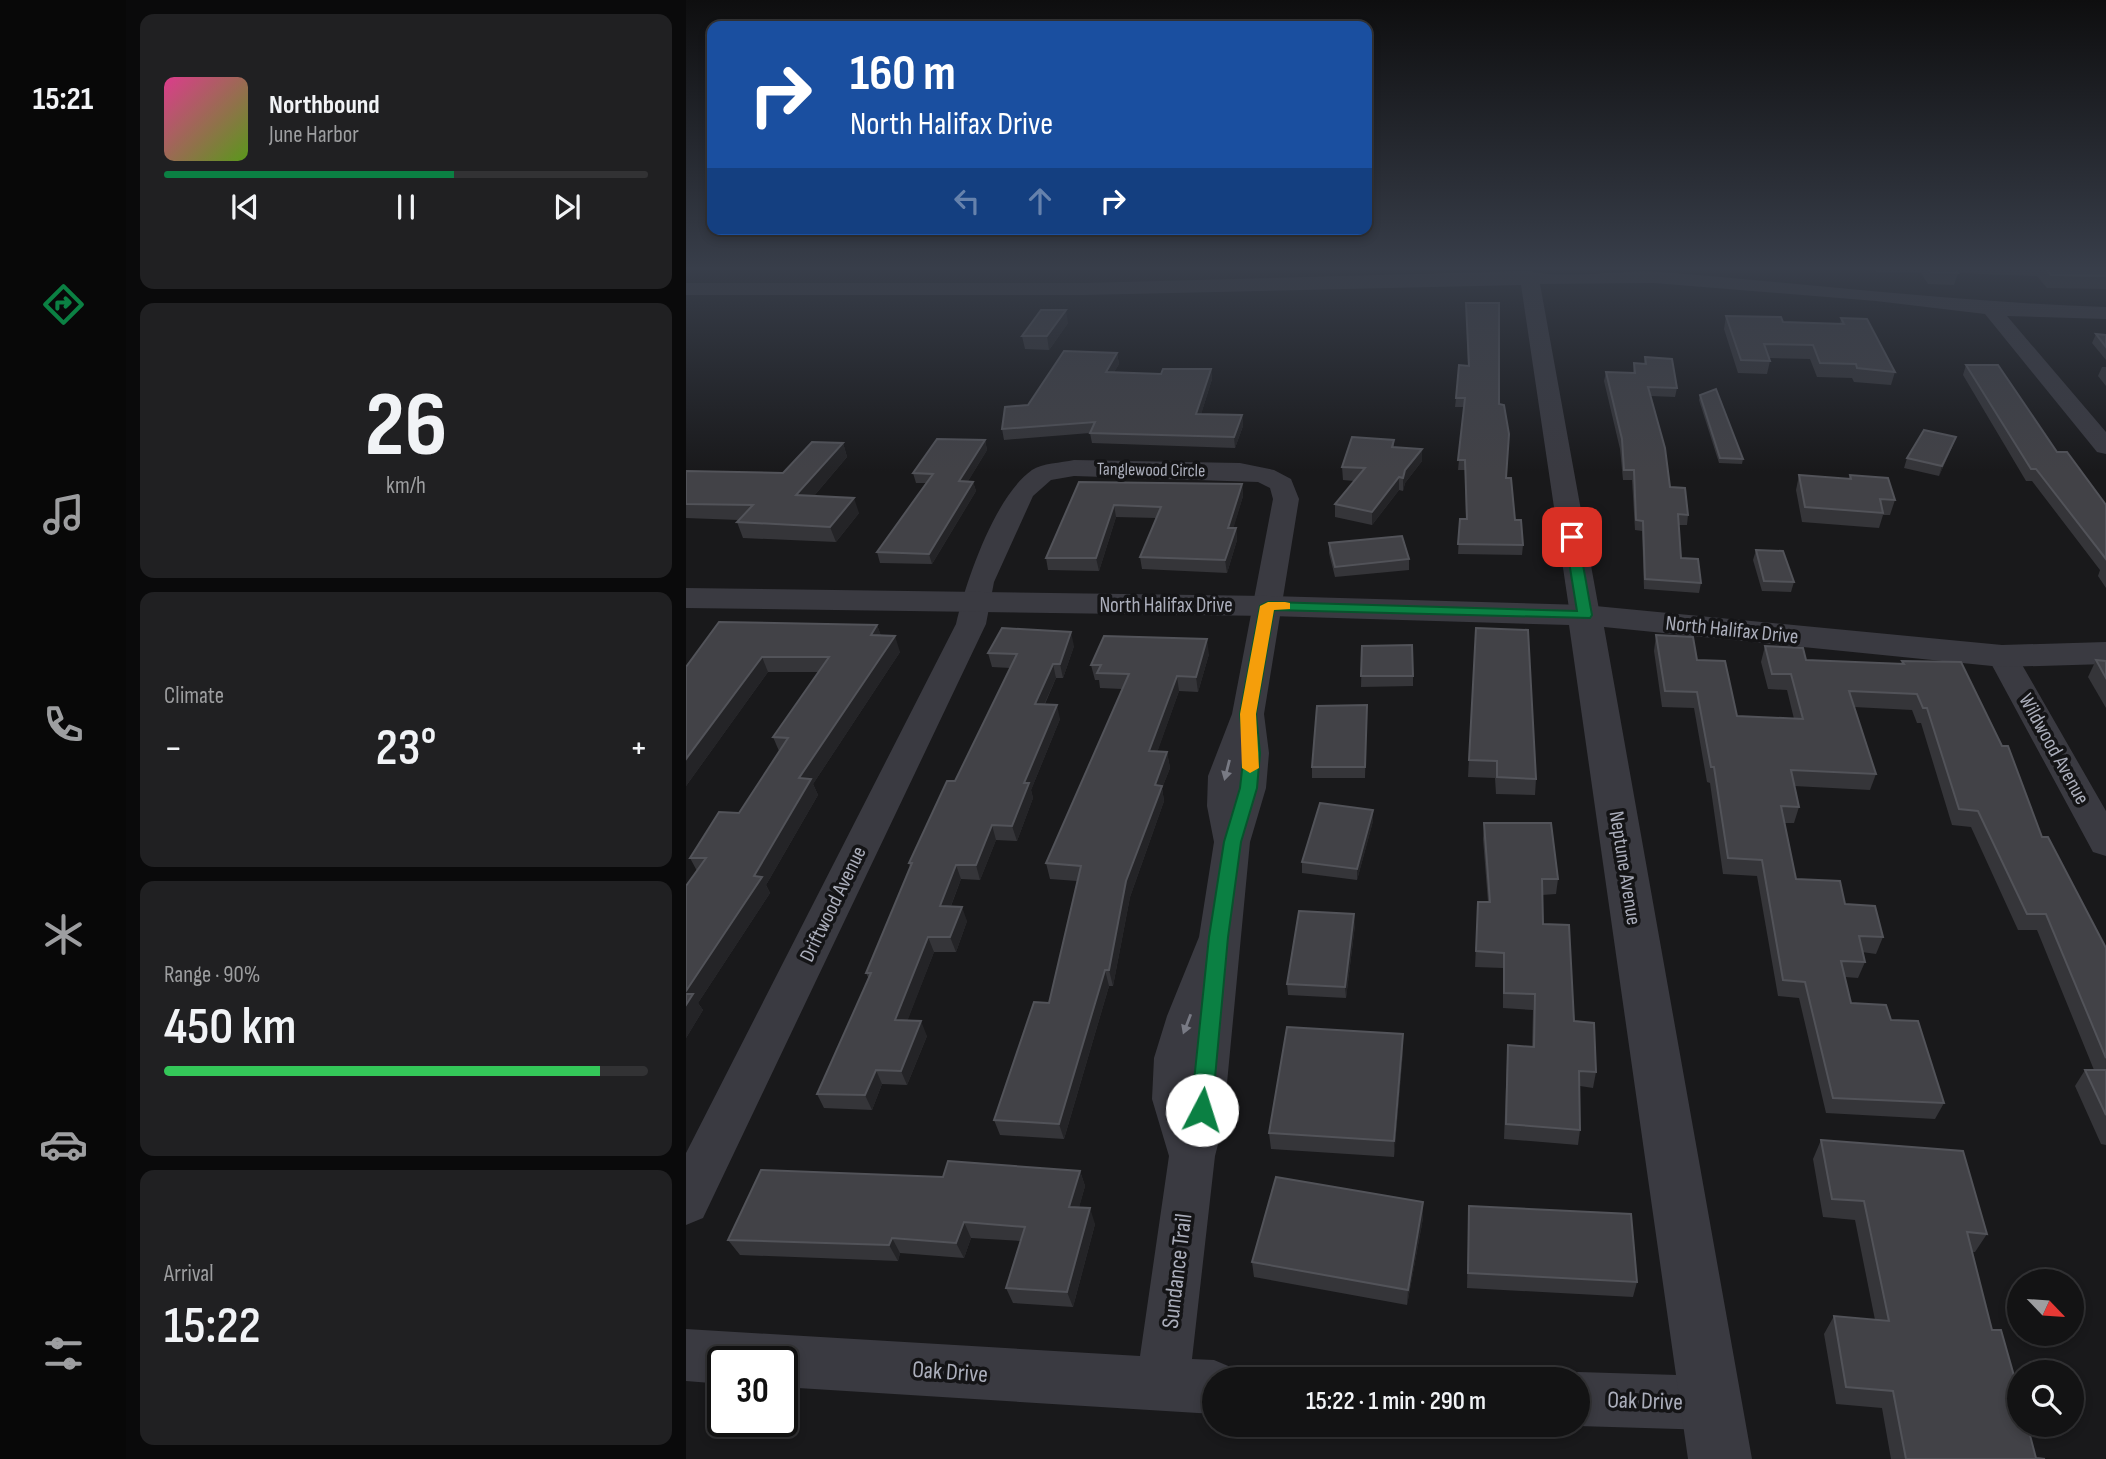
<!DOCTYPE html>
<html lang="en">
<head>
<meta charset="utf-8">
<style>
	body { margin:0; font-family:"Sofia Sans Condensed",sans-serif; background:#202022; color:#f1f3f6; height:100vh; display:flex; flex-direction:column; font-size:26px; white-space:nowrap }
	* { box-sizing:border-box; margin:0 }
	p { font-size:23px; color:#9d9ea0 }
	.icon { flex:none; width:38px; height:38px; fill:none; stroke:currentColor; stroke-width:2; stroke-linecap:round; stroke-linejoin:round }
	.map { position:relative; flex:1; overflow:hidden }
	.side { display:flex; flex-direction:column; gap:14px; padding:14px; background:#0a0a0b; width:560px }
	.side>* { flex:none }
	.top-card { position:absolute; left:21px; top:21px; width:665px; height:214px; border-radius:14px; box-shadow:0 4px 10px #0003,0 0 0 2px #323234; background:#1a4fa0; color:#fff; overflow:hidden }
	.needle { width:46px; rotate:115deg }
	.fabs { position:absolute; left:1321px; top:1269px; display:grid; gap:14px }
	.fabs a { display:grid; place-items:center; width:77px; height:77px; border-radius:50%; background:#131314; box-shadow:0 4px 10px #0003,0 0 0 2px #323234; font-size:35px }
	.speed { position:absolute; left:21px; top:1346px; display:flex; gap:14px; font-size:35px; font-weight:700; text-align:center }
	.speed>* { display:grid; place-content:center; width:91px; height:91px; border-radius:50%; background:#131314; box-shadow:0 4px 10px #0003,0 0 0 2px #323234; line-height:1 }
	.speed .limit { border:4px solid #111; border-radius:10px; background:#fff; color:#111 }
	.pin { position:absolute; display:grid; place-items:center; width:60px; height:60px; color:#fff; margin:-30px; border-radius:14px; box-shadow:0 4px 10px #0006 }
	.me { position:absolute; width:77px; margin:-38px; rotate:5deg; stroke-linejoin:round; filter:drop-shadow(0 0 5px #0008) }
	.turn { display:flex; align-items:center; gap:24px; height:147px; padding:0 28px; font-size:32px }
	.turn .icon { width:91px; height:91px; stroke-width:2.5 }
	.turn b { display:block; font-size:49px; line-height:60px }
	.lanes { display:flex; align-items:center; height:66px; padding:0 28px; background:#0003; justify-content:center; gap:35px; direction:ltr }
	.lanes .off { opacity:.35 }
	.big { font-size:52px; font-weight:600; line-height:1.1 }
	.side .tile { flex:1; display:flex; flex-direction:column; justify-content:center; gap:10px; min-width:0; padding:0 24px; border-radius:14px; background:#202022 }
	.side .dial { align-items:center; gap:0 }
	.dial b { font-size:91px; line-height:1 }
	.song { display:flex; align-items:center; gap:21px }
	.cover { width:84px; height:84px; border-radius:10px; background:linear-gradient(135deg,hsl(330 70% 55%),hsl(90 70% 35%)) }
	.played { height:7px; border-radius:4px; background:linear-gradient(90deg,#0b8043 60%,#323234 60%) }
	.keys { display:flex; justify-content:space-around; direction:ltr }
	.heat { display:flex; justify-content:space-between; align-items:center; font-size:38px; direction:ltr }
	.charge { height:10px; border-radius:5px; background:linear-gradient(90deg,#34c759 90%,#323234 0) }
	.trip { position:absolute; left:516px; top:1367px; width:388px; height:70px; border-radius:35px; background:#131314; box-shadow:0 4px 10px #0003,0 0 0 2px #323234; font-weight:600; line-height:70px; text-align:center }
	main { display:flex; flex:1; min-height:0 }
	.tabs { display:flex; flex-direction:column; width:126px; justify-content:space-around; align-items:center; background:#080808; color:#9d9ea0 }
	.tabs .icon { width:49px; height:49px }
	.tabs .current { color:#0b8043 }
	.tabs b { font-size:32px; color:#f1f3f6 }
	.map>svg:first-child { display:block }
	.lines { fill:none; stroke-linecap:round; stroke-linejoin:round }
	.minor { fill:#3a3a41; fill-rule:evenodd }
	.tertiary { fill:#3a3a41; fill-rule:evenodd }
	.wall { fill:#353539 }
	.shaded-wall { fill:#242427 }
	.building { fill:#424247; stroke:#525359; stroke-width:2 }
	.oneway { fill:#787a84 }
	.route { fill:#0b8043; stroke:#07532c; stroke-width:2 }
	.slow { fill:#f59e0b }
	.labels { text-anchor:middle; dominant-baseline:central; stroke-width:7; stroke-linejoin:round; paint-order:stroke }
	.far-street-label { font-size:18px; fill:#abaebb; stroke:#141416 }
	.street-label { font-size:21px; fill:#abaebb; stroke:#141416 }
	.near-street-label { font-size:24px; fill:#abaebb; stroke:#141416 }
</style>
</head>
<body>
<main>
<nav class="tabs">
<b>15:21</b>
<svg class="icon current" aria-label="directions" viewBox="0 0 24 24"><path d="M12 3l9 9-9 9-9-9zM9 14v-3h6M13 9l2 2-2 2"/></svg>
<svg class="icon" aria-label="music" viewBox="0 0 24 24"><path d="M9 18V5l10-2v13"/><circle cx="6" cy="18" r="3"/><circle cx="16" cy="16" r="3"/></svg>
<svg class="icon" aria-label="phone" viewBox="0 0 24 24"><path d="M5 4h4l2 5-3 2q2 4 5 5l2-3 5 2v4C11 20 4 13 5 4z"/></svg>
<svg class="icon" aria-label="climate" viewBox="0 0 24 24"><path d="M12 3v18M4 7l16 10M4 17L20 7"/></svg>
<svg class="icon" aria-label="car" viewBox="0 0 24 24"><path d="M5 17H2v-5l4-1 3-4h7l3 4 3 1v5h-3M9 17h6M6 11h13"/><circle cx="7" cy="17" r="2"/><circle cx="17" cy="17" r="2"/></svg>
<svg class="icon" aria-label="filters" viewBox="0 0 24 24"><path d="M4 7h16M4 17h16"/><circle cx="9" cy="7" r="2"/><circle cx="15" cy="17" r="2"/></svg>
</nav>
<section class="side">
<div class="tile">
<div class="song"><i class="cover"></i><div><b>Northbound</b><p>June Harbor</p></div></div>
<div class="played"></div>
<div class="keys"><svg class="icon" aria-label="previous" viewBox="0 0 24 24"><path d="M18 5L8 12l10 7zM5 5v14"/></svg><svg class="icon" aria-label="pause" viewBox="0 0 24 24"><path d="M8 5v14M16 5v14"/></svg><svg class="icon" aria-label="next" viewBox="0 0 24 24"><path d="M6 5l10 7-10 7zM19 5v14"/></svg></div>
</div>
<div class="tile dial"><b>26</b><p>km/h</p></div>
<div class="tile"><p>Climate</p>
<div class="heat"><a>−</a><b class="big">23°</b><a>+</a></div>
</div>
<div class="tile"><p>Range · 90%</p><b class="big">450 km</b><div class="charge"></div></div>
<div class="tile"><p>Arrival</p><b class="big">15:22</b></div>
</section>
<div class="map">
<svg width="1420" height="1459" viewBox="0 0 1420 1459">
	<rect width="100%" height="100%" fill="#19191b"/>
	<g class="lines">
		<!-- minor -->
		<g class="minor">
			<path d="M843 271C878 280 937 269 976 272 1124 284 1271 302 1420 307V319L1321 316 1420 432V454L1411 452 1299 314 1190 301 968 283 854 284 914 615 910 621 899 624 888 621 884 615 835 285 399 295H0V283H399Z"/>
			<path d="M388 460 554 463 588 470 605 479 613 499 578 714 583 753 580 788 564 842 537 1125 529 1156 506 1359 528 1360 547 1368 551 1379H528V1414L96 1387V1362H37V1384L0 1381V1329L454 1356 483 1156 466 1099 468 1058 481 1016 513 937 528 842 521 806 522 776 546 714 587 499 584 488 572 482 388 476 365 480 347 496 308 582 300 624 17 1218 0 1225V1153L270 624C280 581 309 496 346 470 356 463 375 463 388 460Z"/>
			<path d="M1316 647 1327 649 1331 656 1420 811V856L1407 852 1301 656 1305 649Z"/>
			<path d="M892 1372 1025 1376 1044 1384 1052 1403 1044 1422 1025 1430 892 1426 889 1424H892V1379H875Z"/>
		</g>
		<!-- tertiary -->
		<path class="tertiary" d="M0 588 582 596 899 605 1316 645 1420 642V664L1316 667 918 627 1066 1459H1002L883 625 582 616 0 608Z"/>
	</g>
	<!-- wall -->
	<g class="wall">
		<path d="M1186 267H1420V289L1361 288 1351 276 1272 273 1268 285 1242 284 1235 273 1190 272Z"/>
		<path d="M780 303 813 404 820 478 829 520 837 545 836 555 772 554 774 519H780L779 470H772L778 407H769L770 398 782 366Z"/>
		<path d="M1040 316 1097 322 1154 324 1155 318 1209 372 1205 385 1168 382 1166 378 1131 377 1124 359 1083 358 1084 361 1081 374 1052 373 1038 329Z"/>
		<path d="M382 323 363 350 339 349 336 336Z"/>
		<path d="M1410 334 1420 335V360L1406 343Z"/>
		<path d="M431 353 433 364 428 372 475 374 525 369 526 379 515 414 556 415 557 426 549 448 406 443 404 433 318 440 316 429 342 405Z"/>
		<path d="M959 357 991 388 989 397 965 396 984 487 1002 515 1001 525H993L995 558 1015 583 1013 593 958 589 956 531 949 530 946 480H937L934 449 918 381 920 372 947 373 948 363 958 364Z"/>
		<path d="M1280 365 1371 452 1420 505V588L1412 576 1414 570 1346 481H1340L1277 375Z"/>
		<path d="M1416 367H1420V386L1412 376Z"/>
		<path d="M1014 395 1057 459 1056 464 1033 463 1013 400Z"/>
		<path d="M1270 437 1266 447 1253 476 1218 468 1221 458Z"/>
		<path d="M299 440 301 450 282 481 287 482 290 491 246 564 194 563 191 552 240 483H230L227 473Z"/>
		<path d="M708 440V447L736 461 719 483 717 491 713 490 686 525 649 517V504L668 481 657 480 656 467Z"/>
		<path d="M157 443 161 457 128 496 173 513 150 542 57 538 51 522 53 520 0 518V471L97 473Z"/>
		<path d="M1113 475 1163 479 1164 475 1209 500 1204 515H1197L1193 528 1116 522 1110 490Z"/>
		<path d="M393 482 556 484 557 496 547 528H550L551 540 541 573 456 569 454 557 470 518 430 517 413 571 362 570 360 558Z"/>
		<path d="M643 543 723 559V570L649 577 643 553Z"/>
		<path d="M1070 550 1108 582 1105 592 1076 591 1067 560Z"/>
		<path d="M191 625 195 636 214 652 127 784 132 795 80 885 84 893 12 1003 17 1010 0 1038V886L11 871 4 858 53 813 93 751 87 737 133 672H82L0 786V667Z"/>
		<path d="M790 628 850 779 849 795 810 794 809 778 782 777Z"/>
		<path d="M970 635 1011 660 1051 716 1108 719 1101 690 1082 689 1075 662 1079 646 1120 660 1215 664 1216 661 1356 837 1420 948V1145L1415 1144 1389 1086 1399 1070H1408L1351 930H1332L1285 827 1266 825 1235 723H1231L1226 710 1168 707 1190 774 1184 790 1108 786 1113 807 1108 823H1098L1110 879 1159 904 1197 937 1190 954 1176 952 1179 962 1172 978 1159 977 1165 1003 1205 1020 1258 1103 1249 1119 1140 1113 1113 998 1092 996 1071 876 1037 874 1024 783 1021 782 1008 708 976 707 968 651Z"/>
		<path d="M388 646 377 678H370L359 704 374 719 345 790 347 798 331 841 310 840 294 880 275 879 265 906 281 921 270 952H248L221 1021 241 1036 221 1085 196 1084 186 1110 138 1108 131 1094 183 979 180 973 224 867 223 863 269 781 324 668 306 667 302 653Z"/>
		<path d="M676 646 727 676V686L675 687Z"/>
		<path d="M523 654 512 692 493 691 471 752H481L484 768 476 788 478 801 444 897 427 986H423L378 1139 314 1135 308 1120 363 1003 391 881 364 879 360 863 436 689 414 688 413 680H409L405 665Z"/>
		<path d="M1410 660 1420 661V708L1402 677Z"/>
		<path d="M681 705 679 778H626V767Z"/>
		<path d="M687 821 671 880 616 873V862Z"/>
		<path d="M798 823 872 879 870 894 856 895 857 924 888 1021 910 1072 907 1088 894 1086V1130L892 1145 818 1139 821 1060 822 1045 846 1047 847 1010 817 1008V968L789 967 792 902H802L797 839Z"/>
		<path d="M669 925 660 998 602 995 601 984Z"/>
		<path d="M717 1034V1051L708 1157 585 1149 583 1133Z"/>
		<path d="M1135 1140 1301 1234 1289 1252H1286L1306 1330 1350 1458 1359 1459H1205L1196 1408 1150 1404 1138 1334 1148 1316 1189 1320 1169 1220 1137 1217 1127 1159Z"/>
		<path d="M394 1171 399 1186 393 1207 409 1224 387 1307 327 1303 320 1288 335 1241 285 1238 278 1258 214 1253 212 1261 54 1255 42 1240 257 1177Z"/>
		<path d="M783 1206 951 1282 947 1297 781 1288Z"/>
		<path d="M737 1218 721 1305 568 1277 566 1262Z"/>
	</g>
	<!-- shaded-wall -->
	<g class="shaded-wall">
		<path d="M380 310 382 323 363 350 361 336Z"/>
		<path d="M431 353 433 364 422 382 420 372Z"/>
		<path d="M525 369 526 379 512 424 510 414Z"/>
		<path d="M556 415 557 426 549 448 548 437Z"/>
		<path d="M1270 437 1266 447 1253 476 1256 466Z"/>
		<path d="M299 440 301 450 276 491 273 481Z"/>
		<path d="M157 443 161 457 116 510 110 495Z"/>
		<path d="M736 449V461L719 483 717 491V478L719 470Z"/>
		<path d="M713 477V490L686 525V512Z"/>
		<path d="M287 482 290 491 246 564 243 554Z"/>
		<path d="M556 484 557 496 544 540 542 528Z"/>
		<path d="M168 498 173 513 150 542 144 527Z"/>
		<path d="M428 505 430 517 413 571 410 558Z"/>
		<path d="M550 528 551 540 541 573 539 560Z"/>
		<path d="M191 625 197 641 185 635Z"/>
		<path d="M385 632 388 646 377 678 374 664Z"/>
		<path d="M209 636 214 652 127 784 132 795 80 885 84 893 12 1003 17 1010 0 1038V991L68 876 113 778Z"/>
		<path d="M521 639 523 654 512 692 510 677Z"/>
		<path d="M76 657 82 672 0 786V759Z"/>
		<path d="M367 664 370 678 352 718 349 704Z"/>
		<path d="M491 676 493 691 466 767 463 751Z"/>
		<path d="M371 705 374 719 345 790 347 798 331 841 326 826 338 783Z"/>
		<path d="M481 752 484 768 476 788 478 801 444 897 427 986 423 970 440 881 469 785Z"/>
		<path d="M687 810V821L671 880V869Z"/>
		<path d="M306 825 310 840 294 880 290 865Z"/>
		<path d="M270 865 275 879 259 921 254 906Z"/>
		<path d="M276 907 281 921 270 952 264 937Z"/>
		<path d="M668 914 669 925 660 998 659 987Z"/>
		<path d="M242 937 248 952 216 1035 209 1020Z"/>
		<path d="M419 970 423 986 378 1139 373 1124Z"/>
		<path d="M235 1021 241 1036 221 1085 215 1071Z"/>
		<path d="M717 1034V1051L708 1157V1141Z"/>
		<path d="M190 1070 196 1084 186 1110 179 1095Z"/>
		<path d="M394 1171 399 1186 389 1222 383 1207Z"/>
		<path d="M737 1202V1218L721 1305 722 1290Z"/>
		<path d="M404 1208 409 1224 387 1307 381 1292Z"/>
		<path d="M278 1222 285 1238 278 1258 270 1243Z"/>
		<path d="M206 1238 214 1253 212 1261 203 1245Z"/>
	</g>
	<!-- building -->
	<g class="building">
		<path d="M1242 267H1268L1272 273 1245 272Z"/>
		<path d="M1358 267H1420V276L1365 275Z"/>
		<path d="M780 303H813V404L818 405 823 434 820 478H825L829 520H835L837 545 772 544 774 519H781L779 460H772L779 398H770L773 365 783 366Z"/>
		<path d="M355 310H380L361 336H336Z"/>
		<path d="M1040 316 1095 317 1097 322 1158 324 1155 318 1181 319 1209 372 1171 368 1170 364 1134 363 1127 345 1078 344 1084 361 1055 360Z"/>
		<path d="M1410 334 1420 335V347Z"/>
		<path d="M378 351 431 353 420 372 475 374 477 369H525L510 414 556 415 548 437 404 433 409 422 316 429 319 407 342 405Z"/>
		<path d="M959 357 986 359 991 388 962 387 979 448 984 487 999 488 1002 515 992 514 995 558 1012 559 1015 583 959 579 957 521 950 520 948 470H938L936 439 920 372 949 373 948 363 960 364Z"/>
		<path d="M1280 365H1312L1371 452H1381L1420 505V559L1350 469H1345Z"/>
		<path d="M1030 389 1057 459 1034 458 1014 395Z"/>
		<path d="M1238 430 1270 437 1256 466 1221 458Z"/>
		<path d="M666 437 708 440 706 447 736 449 719 470 717 478 713 477 686 512 649 504 679 468 656 467Z"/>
		<path d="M251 439 299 440 273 481 287 482 243 554 191 552 247 474 227 473Z"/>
		<path d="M126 442 157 443 110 495 168 498 144 527 51 522 67 505 0 504V471L97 473Z"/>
		<path d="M1113 475 1165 479 1164 475 1202 478 1209 500 1194 499 1197 513 1119 507Z"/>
		<path d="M393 482 556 484 542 528H550L539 560 454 557 475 507 428 505 410 558H360Z"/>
		<path d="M716 536 723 559 649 567 643 543Z"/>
		<path d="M1070 550 1097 551 1108 582 1078 581Z"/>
		<path d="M33 622 191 625 185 635 209 636 113 778 125 779 68 876 76 877 0 991V886L20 858H4L33 812 53 813 102 738 87 737 143 657H76L0 759V667Z"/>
		<path d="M316 628 385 632 374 664H367L349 704 371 705 338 783H343L326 826 306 825 290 865H270L254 906 276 907 264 937H242L209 1020 235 1021 215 1071 190 1070 179 1095 131 1094 185 973H180L226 863H223L261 781H269L331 654 302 653Z"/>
		<path d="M790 628 842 630 850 779 811 777V761L783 760Z"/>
		<path d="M970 635 1007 637 1011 660 1039 661 1051 716 1117 719 1105 674H1086L1079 646 1117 648 1120 660 1218 664 1216 661 1275 662 1316 746H1322L1356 837H1362L1420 948V1058L1360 914H1341L1292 811 1273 809 1241 708H1237L1231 694 1163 691 1190 774 1105 770 1113 807 1095 806 1110 879 1154 881 1159 904 1189 906 1197 937 1173 936 1179 962 1155 961 1165 1003 1200 1005 1205 1020 1232 1021 1258 1103 1147 1098 1119 982 1097 980 1076 860 1042 858 1028 767H1025L1011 692 979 691Z"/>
		<path d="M418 636 521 639 510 677 491 676 463 751 481 752 469 785 476 786 440 881 423 970H419L373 1124 308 1120 348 1002 363 1003 395 866 360 863 443 674 411 673 415 665H405Z"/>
		<path d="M726 645 727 676H675L676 646Z"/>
		<path d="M1410 660 1420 661V678Z"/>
		<path d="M681 705 679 767H626L631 706Z"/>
		<path d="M634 803 687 810 671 869 616 862Z"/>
		<path d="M798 823H865L872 879H856L857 924 883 925 888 1021 908 1023 910 1072 893 1071 894 1130 820 1124 822 1045 848 1047 849 994 818 993V953L790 951 792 902H804Z"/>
		<path d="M613 911 668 914 659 987 601 984Z"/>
		<path d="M0 994H7L0 1005Z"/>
		<path d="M601 1027 717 1034 708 1141 583 1133Z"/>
		<path d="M1399 1070H1420V1115Z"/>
		<path d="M1135 1140 1277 1151 1301 1234 1281 1232 1306 1330H1315L1334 1397V1424H1341L1350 1458 1359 1459H1220L1207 1391 1160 1387 1148 1316 1203 1321 1178 1201 1146 1199Z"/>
		<path d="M262 1161 394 1171 383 1207 404 1208 381 1292 320 1288 339 1227 278 1222 270 1243 206 1238 203 1245 42 1240 75 1170 257 1177Z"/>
		<path d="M590 1177 737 1202 722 1290 566 1262Z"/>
		<path d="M783 1206 945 1214 951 1282 782 1273Z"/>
	</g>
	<!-- one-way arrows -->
	<defs><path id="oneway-solid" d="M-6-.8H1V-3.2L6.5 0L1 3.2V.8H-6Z" transform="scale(1.75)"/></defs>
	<g class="oneway">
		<use href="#oneway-solid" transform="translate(541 770) rotate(104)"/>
		<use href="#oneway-solid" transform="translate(501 1024) rotate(111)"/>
	</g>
	<!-- sky -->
	<linearGradient id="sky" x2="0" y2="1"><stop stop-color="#0e0e0f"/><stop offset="0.57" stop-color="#383e4a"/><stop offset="1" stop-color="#383e4a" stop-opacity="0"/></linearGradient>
	<rect width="1420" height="471" fill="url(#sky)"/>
	<!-- route -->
	<path class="route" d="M886 533 892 537 906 615 904 618 588 610 570 714 574 753 571 788 555 842 542 937 526 1110 523 1117 516 1120 508 1117 505 1110 523 937 538 842 554 788 558 753 554 714 574 606 582 602 891 611 879 537Z"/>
	<!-- slow -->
	<path class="slow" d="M599 602 604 603V609L588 610 570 714 573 768 564 773 556 768 554 714 574 606 582 602Z"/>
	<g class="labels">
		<!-- far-street labels -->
		<g class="far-street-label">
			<text transform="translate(465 470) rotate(1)">Tanglewood Circle</text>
		</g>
		<!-- street labels -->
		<g class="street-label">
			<text x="480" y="605">North Halifax Drive</text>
			<text transform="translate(1046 630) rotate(6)">North Halifax Drive</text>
			<text transform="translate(1368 749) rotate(61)">Wildwood Avenue</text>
			<text transform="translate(939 868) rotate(81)">Neptune Avenue</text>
			<text transform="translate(147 904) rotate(-64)">Driftwood Avenue</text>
		</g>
		<!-- near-street labels -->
		<g class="near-street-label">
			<text transform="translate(491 1271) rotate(-83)">Sundance Trail</text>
			<text transform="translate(264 1372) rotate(4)">Oak Drive</text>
			<text transform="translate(959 1401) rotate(2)">Oak Drive</text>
		</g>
	</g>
</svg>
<div class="fabs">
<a><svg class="needle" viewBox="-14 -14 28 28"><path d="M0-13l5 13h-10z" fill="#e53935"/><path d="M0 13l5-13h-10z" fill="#9d9ea0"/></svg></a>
<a><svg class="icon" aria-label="search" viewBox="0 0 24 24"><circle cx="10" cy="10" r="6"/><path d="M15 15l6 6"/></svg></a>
</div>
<div class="speed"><div class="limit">30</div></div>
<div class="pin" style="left:886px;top:537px;background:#d93025"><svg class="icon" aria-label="arrive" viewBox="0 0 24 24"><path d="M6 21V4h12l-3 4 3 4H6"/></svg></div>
<svg class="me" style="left:516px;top:1110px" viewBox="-20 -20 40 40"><circle r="19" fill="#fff"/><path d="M0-13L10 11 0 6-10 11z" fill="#0b8043"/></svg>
<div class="trip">15:22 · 1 min · 290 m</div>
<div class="top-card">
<div class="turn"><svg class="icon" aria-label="right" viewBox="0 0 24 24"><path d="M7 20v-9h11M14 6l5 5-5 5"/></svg><div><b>160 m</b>North Halifax Drive</div></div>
<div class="lanes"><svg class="icon off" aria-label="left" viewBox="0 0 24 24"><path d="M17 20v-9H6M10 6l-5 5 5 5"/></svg><svg class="icon off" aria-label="ahead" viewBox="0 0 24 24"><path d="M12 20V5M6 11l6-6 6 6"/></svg><svg class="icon" aria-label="right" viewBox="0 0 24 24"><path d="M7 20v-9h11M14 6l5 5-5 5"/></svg></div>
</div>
</div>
</main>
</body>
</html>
